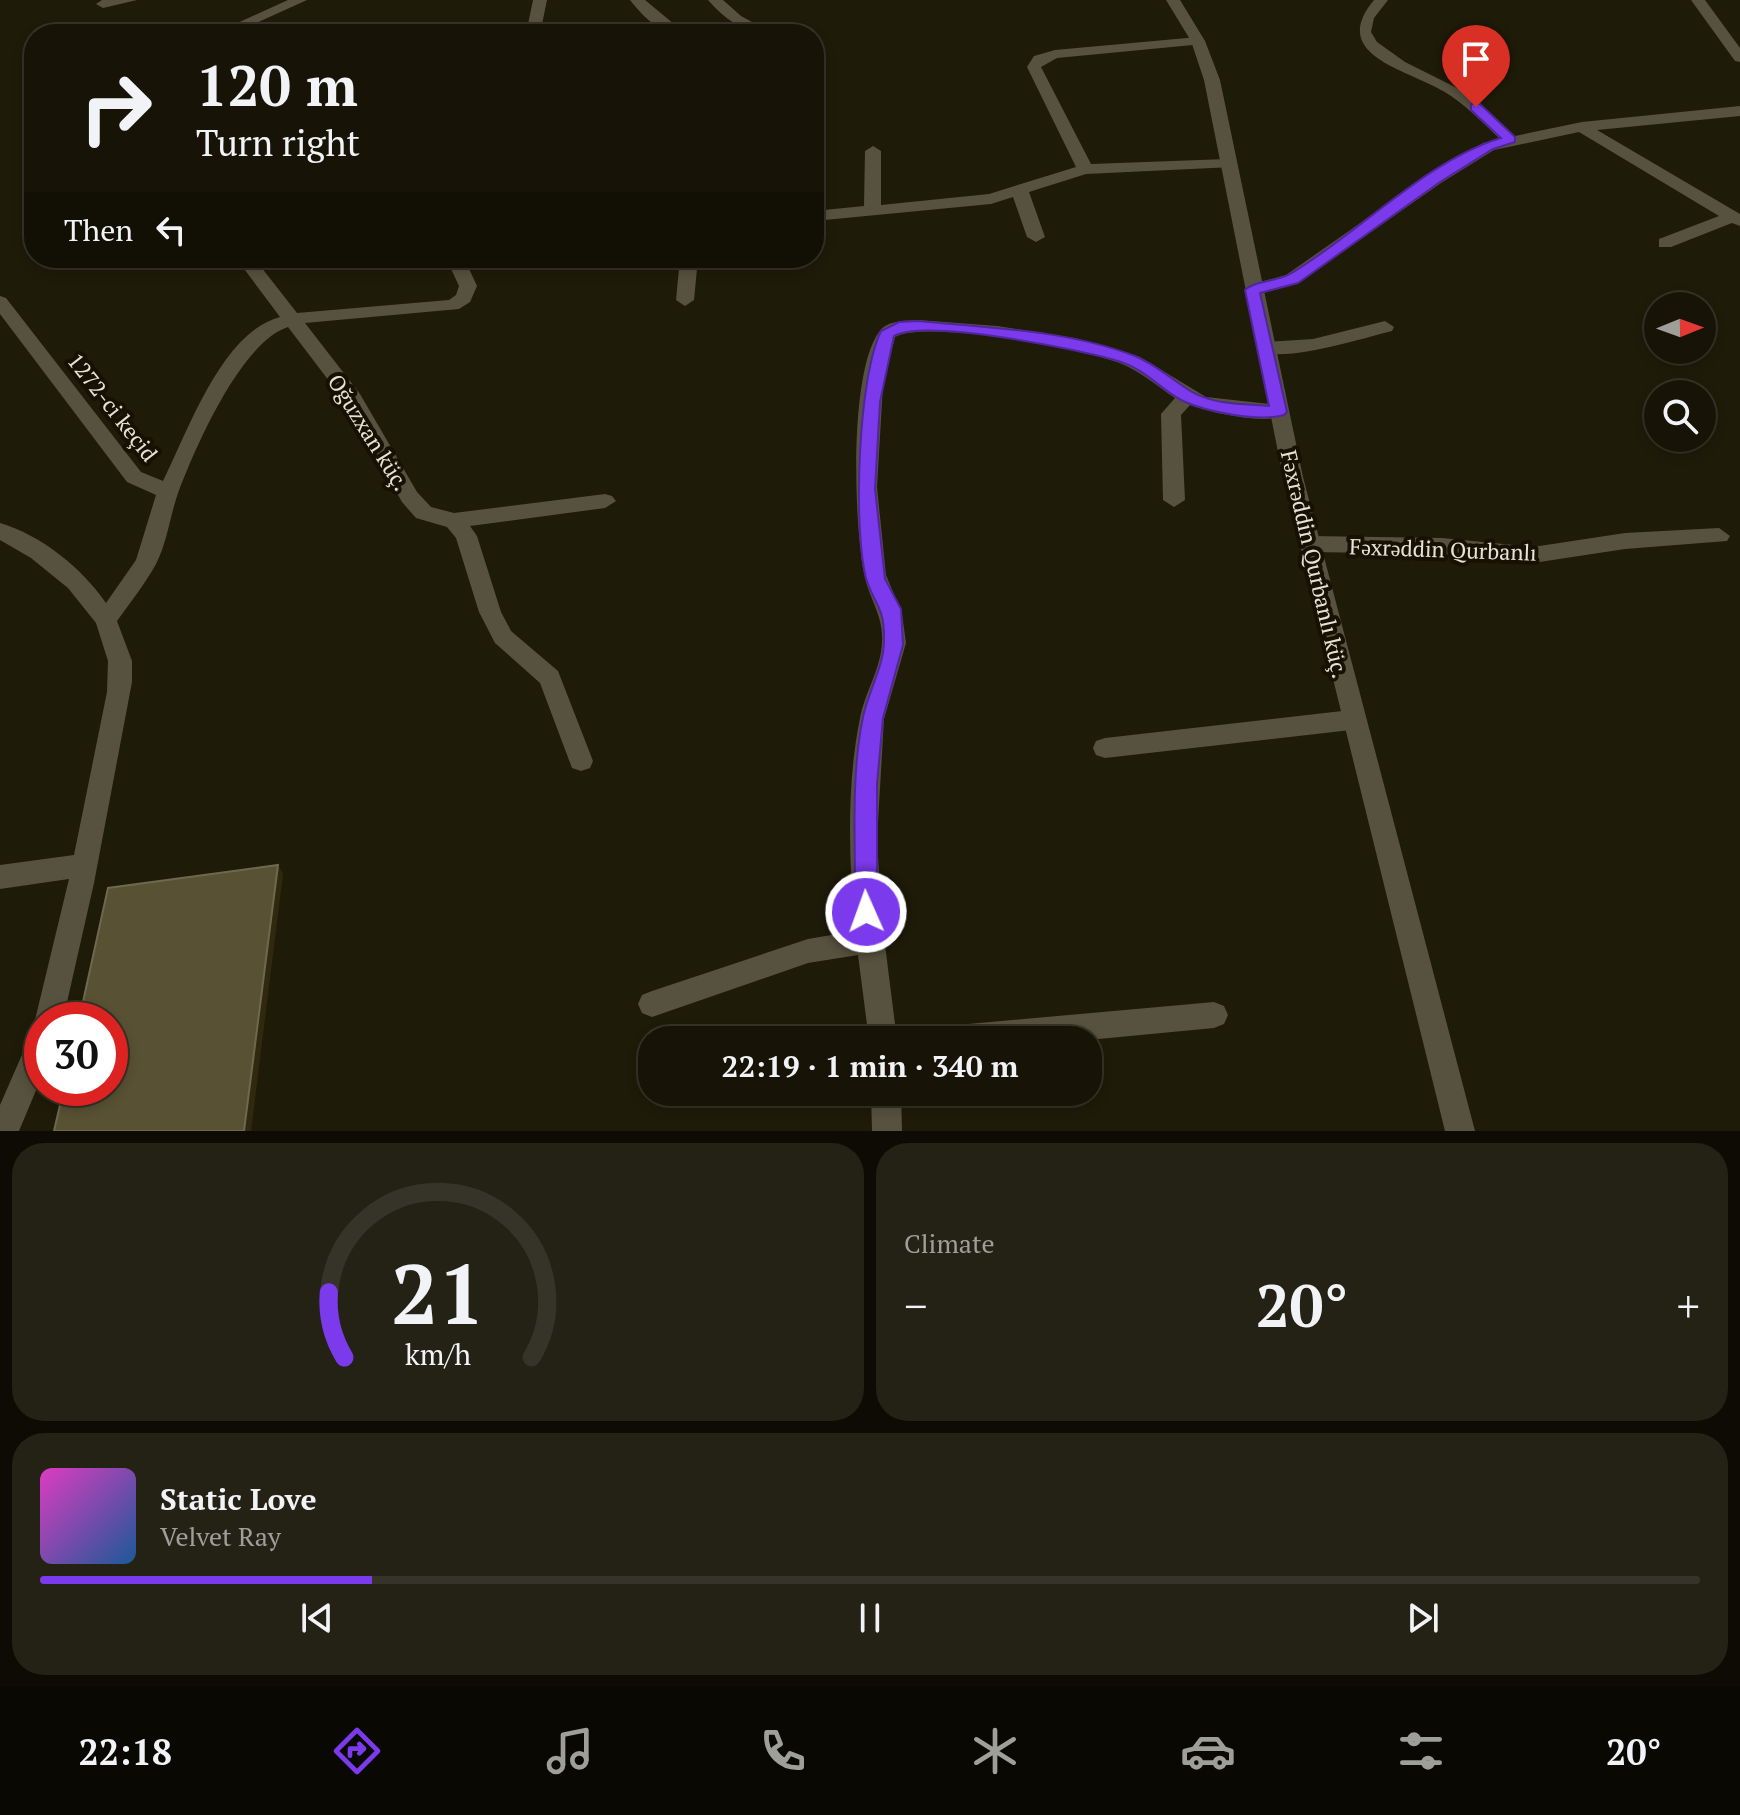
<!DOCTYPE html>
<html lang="en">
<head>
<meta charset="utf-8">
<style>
	body { margin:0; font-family:"PT Serif",serif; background:#242115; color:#f1f3f6; height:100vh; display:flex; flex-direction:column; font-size:30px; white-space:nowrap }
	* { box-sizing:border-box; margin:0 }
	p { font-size:26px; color:#9e9e9b }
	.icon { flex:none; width:44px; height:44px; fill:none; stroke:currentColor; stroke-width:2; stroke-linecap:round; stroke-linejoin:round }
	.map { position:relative; height:1131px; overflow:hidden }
	.panel { display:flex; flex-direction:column; gap:12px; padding:12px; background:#0d0b04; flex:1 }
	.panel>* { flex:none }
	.top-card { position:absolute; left:24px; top:24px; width:800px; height:244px; border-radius:32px; box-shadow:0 4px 12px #0003,0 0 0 2px #363328; background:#171407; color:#f1f3f6; overflow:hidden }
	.needle { width:52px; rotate:89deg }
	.tools { position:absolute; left:1644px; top:292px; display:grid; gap:16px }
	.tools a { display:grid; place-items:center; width:72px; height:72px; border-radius:50%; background:#171407; box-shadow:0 4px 12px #0003,0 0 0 2px #363328; font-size:40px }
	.speed { position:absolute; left:24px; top:1002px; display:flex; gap:16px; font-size:40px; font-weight:700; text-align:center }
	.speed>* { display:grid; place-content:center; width:104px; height:104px; border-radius:50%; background:#171407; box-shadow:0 4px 12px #0003,0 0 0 2px #363328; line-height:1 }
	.speed .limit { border:12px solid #d22; background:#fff; color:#111 }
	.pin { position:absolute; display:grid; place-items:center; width:68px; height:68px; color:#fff; margin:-82px -34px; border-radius:50% 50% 50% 0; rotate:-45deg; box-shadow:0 0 8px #0007 }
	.pin .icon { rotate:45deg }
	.me { position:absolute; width:88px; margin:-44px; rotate:358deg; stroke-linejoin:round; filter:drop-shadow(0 0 6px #0008) }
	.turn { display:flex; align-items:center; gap:28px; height:168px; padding:0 40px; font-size:36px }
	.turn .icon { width:104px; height:104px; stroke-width:2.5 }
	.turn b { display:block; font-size:56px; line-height:68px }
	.then { display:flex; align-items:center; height:76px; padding:0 40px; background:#0003; gap:16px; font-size:30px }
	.big { font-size:60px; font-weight:700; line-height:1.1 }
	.panel .card { flex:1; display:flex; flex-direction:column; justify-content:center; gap:12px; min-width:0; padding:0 28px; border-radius:32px; background:#242115 }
	.panel .dial { align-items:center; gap:0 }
	.dial svg { height:208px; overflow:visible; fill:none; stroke:#363328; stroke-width:7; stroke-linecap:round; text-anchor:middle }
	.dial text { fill:#f1f3f6; stroke:none }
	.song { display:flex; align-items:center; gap:24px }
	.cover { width:96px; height:96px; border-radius:12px; background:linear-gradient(135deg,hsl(310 70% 55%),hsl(210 70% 35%)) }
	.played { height:8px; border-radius:4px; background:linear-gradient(90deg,#7c3aed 20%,#363328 20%) }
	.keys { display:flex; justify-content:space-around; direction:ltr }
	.heat { display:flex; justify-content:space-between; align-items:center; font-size:44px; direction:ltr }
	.panel .tiles { flex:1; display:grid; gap:12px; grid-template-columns:1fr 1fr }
	.card:last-child { grid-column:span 2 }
	.trip { position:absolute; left:638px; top:1026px; width:464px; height:80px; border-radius:32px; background:#171407; box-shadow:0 4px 12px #0003,0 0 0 2px #363328; font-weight:700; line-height:80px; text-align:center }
	.menu { display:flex; height:128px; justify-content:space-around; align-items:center; background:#090803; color:#9e9e9b }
	.menu .icon { width:56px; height:56px }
	.menu .selected { color:#7c3aed }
	.menu b { font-size:36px; color:#f1f3f6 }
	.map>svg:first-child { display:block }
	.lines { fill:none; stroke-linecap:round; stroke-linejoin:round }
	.minor { fill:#57523f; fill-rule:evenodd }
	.tertiary { fill:#57523f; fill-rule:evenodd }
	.shaded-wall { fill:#30290f }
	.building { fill:#585134; stroke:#6e684e; stroke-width:2 }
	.route { fill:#7c3aed; stroke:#51269a; stroke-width:2 }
	.labels { text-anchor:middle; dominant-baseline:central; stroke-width:8; stroke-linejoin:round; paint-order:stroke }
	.street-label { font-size:22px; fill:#e5e2d7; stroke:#161103 }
</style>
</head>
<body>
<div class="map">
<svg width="1740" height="1131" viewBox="0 0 1740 1131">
	<rect width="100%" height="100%" fill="#1f1b09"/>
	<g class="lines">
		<!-- minor -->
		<g class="minor">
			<path d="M137 0 103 8 96 4 102 0Z"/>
			<path d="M288 0H307L232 34H213Z"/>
			<path d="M533 0H547L540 34H526Z"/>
			<path d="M630 0H645L686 34C660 34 646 20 630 0Z"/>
			<path d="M708 0H723L741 16 774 34C746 34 726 21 708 0Z"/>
			<path d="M1374 0H1388L1374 18 1371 32 1377 42 1405 62 1463 91 1515 136 1582 122 1740 106V116L1597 130 1740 214V226L1732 223 1671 247H1659V239L1719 216 1579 132 1494 150 1441 183 1298 283 1252 295 1246 294V286L1286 275 1429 175 1483 143 1500 139C1482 122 1464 103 1443 91 1406 69 1328 55 1374 0Z"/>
			<path d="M1691 0H1705L1740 48V62L1735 61Z"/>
			<path d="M1198 37 1205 41 1203 44 1057 58 1041 67 1091 164 1227 159 1233 161V167L1086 174 1029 192 1045 237 1036 242 1027 237 1013 197 991 204 814 221V211L864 206 865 151 873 146 881 151V205L989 194 1076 167 1027 67 1034 56 1055 50Z"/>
			<path d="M236 258H254L297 313 449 300 456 295 459 286 446 258H464L477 286 470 302 459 309 305 323 360 394 417 492 431 507 454 513 605 494 612 496 616 501 605 508 470 526 477 536 501 612 511 631 558 671 593 761 590 768 581 771 572 768 540 683 495 643 479 612 456 538 447 527 416 518 402 502 345 402 288 327C241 342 195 448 178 493 170 516 167 543 156 564 145 584 130 603 117 621L132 661V682L94 883 63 1020H42V1076L19 1131H0V1105L32 1032 39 1029 35 1020 69 879 0 889V865L74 855 107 692 108 661 96 623 68 588 31 558 0 540V523C41 535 82 568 106 603L136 560 156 495 127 482 0 314V296L6 298 141 472 163 481C188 431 222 332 280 317Z"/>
			<path d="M680 258H698L694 300 685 306 676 300Z"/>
			<path d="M918 320 997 326 1075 338 1140 357 1206 397 1279 405 1289 412C1276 428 1208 412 1190 405L1181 415 1185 500 1174 507 1163 500 1161 414 1175 398C1157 386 1141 372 1122 364 1086 349 926 319 895 337L883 385 877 487 886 575 902 614 906 643 884 719 877 840 882 921 897 1040H869L858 955 808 963 652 1017 642 1013 638 1004 642 995 652 991 808 939 855 931C849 861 846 787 860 718 865 692 881 669 882 642 884 616 868 597 864 573 854 523 849 373 879 332 887 320 905 321 918 320Z"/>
			<path d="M1385 321 1394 327 1392 331C1367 337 1273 367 1256 348L1265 342 1313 339Z"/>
			<path d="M1719 528 1730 536 1727 541 1625 549 1533 563 1442 554 1310 552 1299 544 1310 536 1442 538 1533 547 1625 533Z"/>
			<path d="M1351 710 1360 713 1363 720 1360 727 1351 730 1105 758 1096 755 1093 748 1096 741 1105 738Z"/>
			<path d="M1214 1002 1224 1006 1228 1015 1224 1024 1214 1028 1088 1040H932L936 1030 946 1026Z"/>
			<path d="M871 1092H901L902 1131H872Z"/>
		</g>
		<!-- tertiary -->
		<path class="tertiary" d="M1166 0H1180L1205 41 1220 80 1303 477 1475 1131H1445L1283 477 1204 80 1191 41Z"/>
	</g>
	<!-- shaded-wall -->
	<path class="shaded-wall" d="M278 865 283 874 251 1131H244Z"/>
	<!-- building -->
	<path class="building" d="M278 865 244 1131H54L64 1088H110V1020H79L108 888Z"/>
	<!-- route -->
	<path class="route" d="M1471 104H1480L1515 137V142L1493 149 1440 182 1298 283 1260 293 1287 412 1284 415C1259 422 1207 412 1183 401 1161 390 1146 370 1121 362 1083 350 926 318 894 336L880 402 875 489 885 579 901 609 903 645 883 718 877 784V912L874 919 866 922 858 919 855 912C856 848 850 780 863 717 868 692 884 666 884 641 885 606 874 605 866 578 853 526 858 378 881 331L899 322 918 321C990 328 1067 330 1135 356 1157 365 1172 380 1192 392 1215 405 1243 404 1269 406L1245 290C1256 280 1276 282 1290 274 1358 234 1425 161 1501 138L1471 110Z"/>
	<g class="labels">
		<!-- street labels -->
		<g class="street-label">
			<text transform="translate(113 407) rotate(52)">1272-ci keçid</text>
			<text transform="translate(369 432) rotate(58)">Oğuzxan küç.</text>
			<text transform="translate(1443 549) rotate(2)">Fəxrəddin Qurbanlı</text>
			<text transform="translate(1315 564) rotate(77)">Fəxrəddin Qurbanlı küç.</text>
		</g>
	</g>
</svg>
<div class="tools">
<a><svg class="needle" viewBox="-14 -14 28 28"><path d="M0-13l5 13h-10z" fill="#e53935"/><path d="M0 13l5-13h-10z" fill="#9e9e9b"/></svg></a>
<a><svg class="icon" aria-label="search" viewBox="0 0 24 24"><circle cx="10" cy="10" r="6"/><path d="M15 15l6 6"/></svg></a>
</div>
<div class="speed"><div class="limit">30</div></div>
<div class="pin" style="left:1476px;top:107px;background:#d93025"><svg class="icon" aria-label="arrive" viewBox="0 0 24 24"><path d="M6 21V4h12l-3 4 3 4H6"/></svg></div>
<svg class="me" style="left:866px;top:912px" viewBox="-20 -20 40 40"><circle r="17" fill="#7c3aed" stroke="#fff" stroke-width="3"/><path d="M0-11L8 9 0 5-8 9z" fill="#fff"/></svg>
<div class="trip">22:19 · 1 min · 340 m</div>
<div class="top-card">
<div class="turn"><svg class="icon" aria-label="right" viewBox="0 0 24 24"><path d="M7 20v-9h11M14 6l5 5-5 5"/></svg><div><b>120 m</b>Turn right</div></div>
<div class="then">Then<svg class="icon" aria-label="left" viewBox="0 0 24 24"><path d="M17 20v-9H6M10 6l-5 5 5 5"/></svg></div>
</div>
</div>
<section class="panel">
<div class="tiles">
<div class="card dial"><svg viewBox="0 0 100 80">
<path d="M14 69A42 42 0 1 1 86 69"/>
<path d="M14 69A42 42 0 0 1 8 44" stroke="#7c3aed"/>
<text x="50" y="56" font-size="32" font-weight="700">21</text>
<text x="50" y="72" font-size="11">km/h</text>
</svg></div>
<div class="card"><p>Climate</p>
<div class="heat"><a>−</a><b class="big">20°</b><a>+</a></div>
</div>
<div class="card">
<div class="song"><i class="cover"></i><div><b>Static Love</b><p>Velvet Ray</p></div></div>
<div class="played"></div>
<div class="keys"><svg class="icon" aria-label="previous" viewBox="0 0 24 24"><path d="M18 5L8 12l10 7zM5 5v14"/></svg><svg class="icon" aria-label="pause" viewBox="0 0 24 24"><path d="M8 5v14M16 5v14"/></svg><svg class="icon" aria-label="next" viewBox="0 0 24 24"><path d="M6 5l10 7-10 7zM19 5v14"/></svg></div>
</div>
</div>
</section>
<nav class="menu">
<b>22:18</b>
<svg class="icon selected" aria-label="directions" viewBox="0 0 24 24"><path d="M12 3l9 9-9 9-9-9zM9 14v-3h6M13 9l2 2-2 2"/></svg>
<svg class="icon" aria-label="music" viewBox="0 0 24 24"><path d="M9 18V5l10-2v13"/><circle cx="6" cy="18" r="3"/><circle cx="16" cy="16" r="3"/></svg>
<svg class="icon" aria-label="phone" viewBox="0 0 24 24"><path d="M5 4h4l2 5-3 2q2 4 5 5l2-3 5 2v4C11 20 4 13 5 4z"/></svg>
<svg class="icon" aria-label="climate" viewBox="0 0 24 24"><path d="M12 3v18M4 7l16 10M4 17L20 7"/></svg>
<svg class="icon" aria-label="car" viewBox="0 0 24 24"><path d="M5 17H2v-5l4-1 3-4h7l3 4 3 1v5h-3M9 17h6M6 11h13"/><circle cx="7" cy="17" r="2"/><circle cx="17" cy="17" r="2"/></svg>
<svg class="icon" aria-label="filters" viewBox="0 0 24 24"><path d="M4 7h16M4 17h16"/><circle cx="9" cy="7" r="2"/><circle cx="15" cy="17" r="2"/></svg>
<b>20°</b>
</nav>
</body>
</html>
